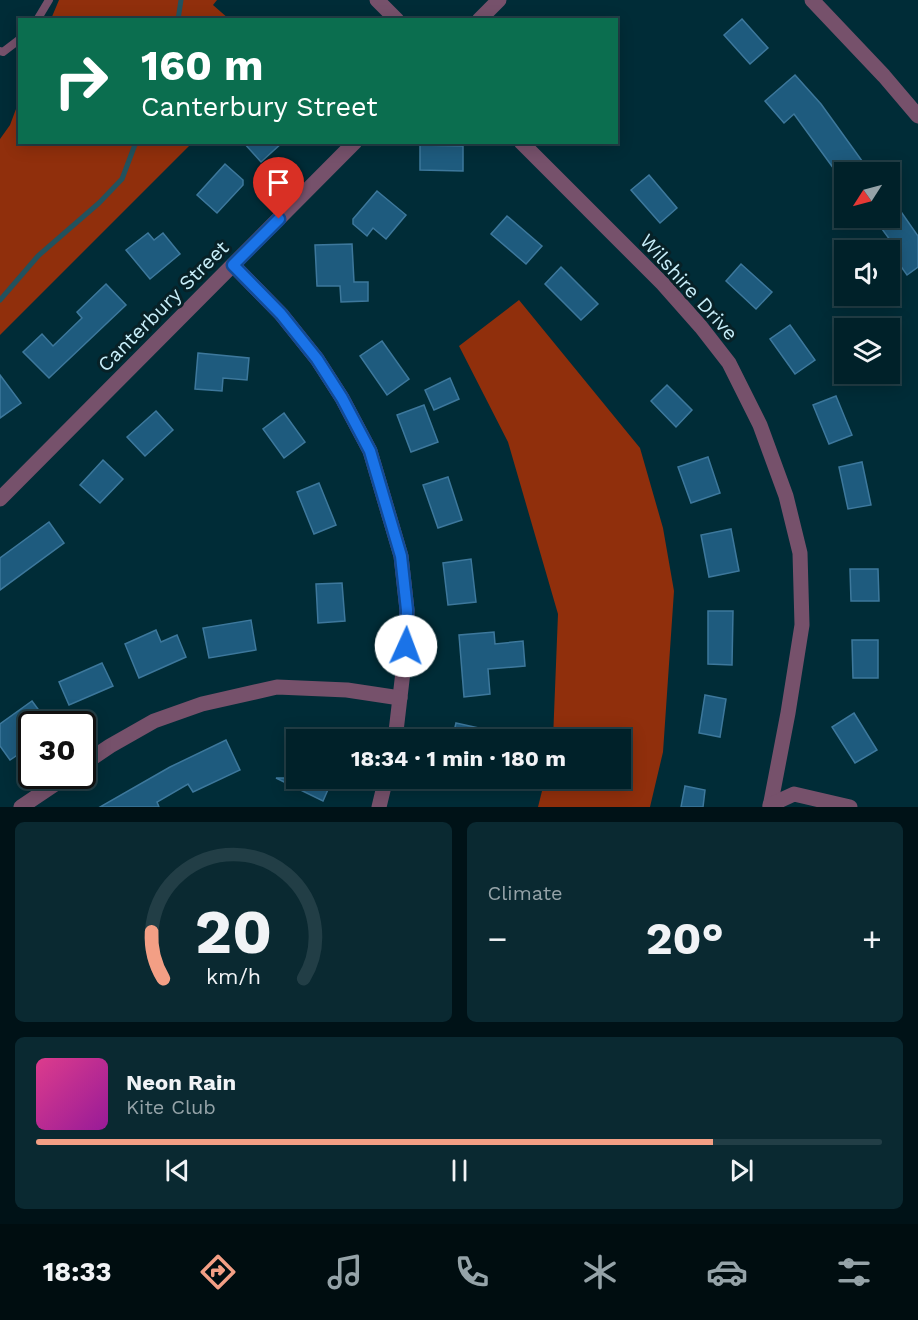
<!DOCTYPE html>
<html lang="en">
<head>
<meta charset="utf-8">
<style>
	body { margin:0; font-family:"Work Sans",sans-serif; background:#0a2931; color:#f1f3f6; height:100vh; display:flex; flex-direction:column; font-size:22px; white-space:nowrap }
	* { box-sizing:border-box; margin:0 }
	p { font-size:20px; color:#95a3a8 }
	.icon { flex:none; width:33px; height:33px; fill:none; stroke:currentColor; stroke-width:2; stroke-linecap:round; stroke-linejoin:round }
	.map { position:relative; height:807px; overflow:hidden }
	.sheet { display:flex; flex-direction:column; gap:15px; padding:15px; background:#001217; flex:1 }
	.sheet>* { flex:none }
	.banner { position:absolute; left:18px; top:18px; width:600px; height:126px; border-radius:0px; box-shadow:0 3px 15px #0003,0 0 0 2px #223e46; background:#0b6e4f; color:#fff; overflow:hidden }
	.needle { width:39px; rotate:234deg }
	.controls { position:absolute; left:834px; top:162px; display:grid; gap:12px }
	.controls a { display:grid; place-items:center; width:66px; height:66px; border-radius:0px; background:#002129; box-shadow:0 3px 15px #0003,0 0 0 2px #223e46; font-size:30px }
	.speed { position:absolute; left:18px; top:711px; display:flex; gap:12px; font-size:30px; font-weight:700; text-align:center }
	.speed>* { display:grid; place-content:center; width:78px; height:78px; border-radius:50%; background:#002129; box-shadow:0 3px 15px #0003,0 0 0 2px #223e46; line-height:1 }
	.speed .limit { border:3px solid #111; border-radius:9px; background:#fff; color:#111 }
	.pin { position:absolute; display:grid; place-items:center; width:51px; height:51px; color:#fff; margin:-62px -26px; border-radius:50% 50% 50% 0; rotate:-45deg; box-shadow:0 0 6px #0007 }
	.pin .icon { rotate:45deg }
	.me { position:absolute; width:66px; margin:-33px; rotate:2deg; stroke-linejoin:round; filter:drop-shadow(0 0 4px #0008) }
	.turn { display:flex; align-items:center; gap:21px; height:126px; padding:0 24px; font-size:27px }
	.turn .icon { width:78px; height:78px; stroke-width:2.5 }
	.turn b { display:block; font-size:42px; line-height:51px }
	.big { font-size:45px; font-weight:700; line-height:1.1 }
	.sheet .widget { flex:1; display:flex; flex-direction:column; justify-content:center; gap:9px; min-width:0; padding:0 21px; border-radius:9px; background:#0a2931 }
	.sheet .dial { align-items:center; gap:0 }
	.dial svg { height:156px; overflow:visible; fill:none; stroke:#223e46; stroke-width:7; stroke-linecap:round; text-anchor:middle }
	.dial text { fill:#f1f3f6; stroke:none }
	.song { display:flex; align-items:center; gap:18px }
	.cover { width:72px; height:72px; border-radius:9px; background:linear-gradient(135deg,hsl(330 70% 55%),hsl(300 70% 35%)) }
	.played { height:6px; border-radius:3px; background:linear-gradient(90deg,#f39f85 80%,#223e46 80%) }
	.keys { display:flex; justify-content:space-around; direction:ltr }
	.heat { display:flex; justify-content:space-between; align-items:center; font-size:33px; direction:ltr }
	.sheet .tiles { flex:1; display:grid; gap:15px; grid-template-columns:1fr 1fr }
	.widget:last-child { grid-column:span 2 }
	.trip { position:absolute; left:286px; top:729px; width:345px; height:60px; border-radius:0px; background:#002129; box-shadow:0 3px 15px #0003,0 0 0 2px #223e46; font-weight:700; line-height:60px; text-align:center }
	.tabs { display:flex; height:96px; justify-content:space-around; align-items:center; background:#000d10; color:#95a3a8 }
	.tabs .icon { width:42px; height:42px }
	.tabs .current { color:#f39f85 }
	.tabs b { font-size:27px; color:#f1f3f6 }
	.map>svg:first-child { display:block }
	.forest { fill:#902f0c }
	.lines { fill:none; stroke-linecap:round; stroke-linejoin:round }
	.stream { stroke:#22525e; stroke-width:5 }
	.building { fill:#1e5b7e; stroke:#3d789c; stroke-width:1.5 }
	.service { stroke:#76516b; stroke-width:8 }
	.minor { stroke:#76516b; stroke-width:15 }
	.route-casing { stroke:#114b97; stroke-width:15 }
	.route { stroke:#1a73e8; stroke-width:10 }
	.labels { text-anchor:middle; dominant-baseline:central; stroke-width:6; stroke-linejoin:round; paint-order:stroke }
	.street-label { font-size:20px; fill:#c8eef9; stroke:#072127 }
</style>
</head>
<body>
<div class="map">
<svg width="918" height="807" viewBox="0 0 918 807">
	<rect width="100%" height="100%" fill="#002c37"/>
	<!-- forest -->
	<g class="forest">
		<path d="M59 0H217L213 5 229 19H51Z"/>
		<path d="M19 101 20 142 192 143 0 335V139L10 125Z"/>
		<path d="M519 300 640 448 663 528 674 591 663 752 650 807H538L545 779 621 778V740L553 739 558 614 508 442 459 346Z"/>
	</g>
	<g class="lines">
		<!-- stream -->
		<g class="stream">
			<path d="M178 20 181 0"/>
			<path d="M0 300 38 256 99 203 122 179 136 142"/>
		</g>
	</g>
	<!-- building -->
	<g class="building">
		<path d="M742 19 768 48 750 64 724 35Z"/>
		<path d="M795 75 821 104 870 172H844V178L842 180 794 114 784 123 765 101Z"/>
		<path d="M243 142H283L261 162Z"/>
		<path d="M420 145 463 146V171L420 170Z"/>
		<path d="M225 164 243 180V185L217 213 197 195Z"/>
		<path d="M649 175 677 208 660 223 631 190Z"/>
		<path d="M377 191 406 215 386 239 373 228 367 236 353 224V219Z"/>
		<path d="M890 196 918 236V267L907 275 888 248 893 244 874 218H890Z"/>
		<path d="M507 216 542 246 526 264 491 234Z"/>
		<path d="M148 233 154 240 163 233 180 254 150 279 126 250Z"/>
		<path d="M352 244 354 282H368V301L341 302 340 286H317L315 245Z"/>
		<path d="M741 264 772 292 756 309 726 281Z"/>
		<path d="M561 267 598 304 581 320 545 284Z"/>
		<path d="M106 284 126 305 49 378 23 352 42 334 53 346 82 318 77 312Z"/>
		<path d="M790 325 815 360 795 374 770 339Z"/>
		<path d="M382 341 409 379 387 395 360 356Z"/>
		<path d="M198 353 249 358 247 380 223 378 222 391 195 389Z"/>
		<path d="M0 375 21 403 0 418Z"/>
		<path d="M450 378 459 399 434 410 425 390Z"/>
		<path d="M667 385 692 410 676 427 651 401Z"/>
		<path d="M836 396 852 435 829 444 813 405Z"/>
		<path d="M424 405 438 442 411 452 397 415Z"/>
		<path d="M156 411 173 430 145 456 127 437Z"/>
		<path d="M284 413 305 442 284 458 263 429Z"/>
		<path d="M708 457 720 493 691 503 678 467Z"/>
		<path d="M103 460 123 479 100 503 80 485Z"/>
		<path d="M862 462 871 505 848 509 839 467Z"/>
		<path d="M448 477 462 520 438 528 423 485Z"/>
		<path d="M319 483 336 525 314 534 297 492Z"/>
		<path d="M49 522 64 543 0 590V558Z"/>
		<path d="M731 529 739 571 709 577 701 535Z"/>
		<path d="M471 559 476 602 448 605 443 563Z"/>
		<path d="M850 569H878L879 601H851Z"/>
		<path d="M342 583 345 621 318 623 316 584Z"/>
		<path d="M708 611H733L732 665 708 664Z"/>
		<path d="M251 620 256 650 209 658 203 628Z"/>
		<path d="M156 630 161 642 177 635 186 657 139 678 125 644Z"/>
		<path d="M494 632 495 644 523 641 525 666 488 669 490 694 464 697 459 635Z"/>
		<path d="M852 640H878V678H853Z"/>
		<path d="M102 663 113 686 69 705 59 682Z"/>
		<path d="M705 695 726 699 720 737 699 733Z"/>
		<path d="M32 701 49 724H32V745L10 760 0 746V724Z"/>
		<path d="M854 713 877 750 855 763 832 727Z"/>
		<path d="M456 723 502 733 501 740H452Z"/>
		<path d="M226 740 240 770 193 792 188 784 157 802 159 807H100L170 767Z"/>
		<path d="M276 778H333L323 801Z"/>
		<path d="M685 786 705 790 703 807H681Z"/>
	</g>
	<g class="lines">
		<!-- service -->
		<g class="service">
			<path d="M37 20 49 0"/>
			<path d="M0 51 3 52 20 39"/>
		</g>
		<!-- minor -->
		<g class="minor">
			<path d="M377 0 397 20"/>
			<path d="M812 0 884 76 918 116"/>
			<path d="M479 20 499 0"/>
			<path d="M521 142 663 284 701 327 729 363 760 425 786 496 800 553 802 625 788 713 770 807"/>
			<path d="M233 265 281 314 317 359 342 398 370 451 401 556 407 610 406 646 395 740"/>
			<path d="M0 499 355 142"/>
			<path d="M82 765 110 746 154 721 202 704 277 687 347 690 400 698"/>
			<path d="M21 807 67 776"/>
			<path d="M379 807 386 778"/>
			<path d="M773 807 770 805 794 794 850 807"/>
		</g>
	</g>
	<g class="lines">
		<defs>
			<path id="route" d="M279 219 233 265 281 314 317 359 342 398 370 451 401 556 407 610 406 646"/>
		</defs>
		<!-- route casing -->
		<use href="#route" class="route-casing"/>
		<!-- route -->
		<use href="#route" class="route"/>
	</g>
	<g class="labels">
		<!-- street labels -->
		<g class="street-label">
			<text transform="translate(689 287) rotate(48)">Wilshire Drive</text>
			<text transform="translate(163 306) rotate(-45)">Canterbury Street</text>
		</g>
	</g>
</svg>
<div class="controls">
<a><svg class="needle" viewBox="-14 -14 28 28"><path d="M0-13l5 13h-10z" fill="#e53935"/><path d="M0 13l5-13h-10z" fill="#95a3a8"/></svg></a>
<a><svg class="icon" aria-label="sound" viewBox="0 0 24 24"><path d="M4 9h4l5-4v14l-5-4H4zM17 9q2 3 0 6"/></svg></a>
<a><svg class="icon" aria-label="layers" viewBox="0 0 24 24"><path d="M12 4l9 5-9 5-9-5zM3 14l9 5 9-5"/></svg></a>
</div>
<div class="speed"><div class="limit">30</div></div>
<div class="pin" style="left:279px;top:219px;background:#d93025"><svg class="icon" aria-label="arrive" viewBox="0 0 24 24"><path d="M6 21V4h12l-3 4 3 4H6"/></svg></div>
<svg class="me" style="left:406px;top:646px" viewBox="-20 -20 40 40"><circle r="19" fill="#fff"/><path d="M0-13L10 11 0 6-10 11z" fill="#1a73e8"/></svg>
<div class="trip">18:34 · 1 min · 180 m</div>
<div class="banner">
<div class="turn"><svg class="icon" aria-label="right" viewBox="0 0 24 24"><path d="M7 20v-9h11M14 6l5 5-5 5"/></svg><div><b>160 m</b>Canterbury Street</div></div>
</div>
</div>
<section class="sheet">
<div class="tiles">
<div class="widget dial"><svg viewBox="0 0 100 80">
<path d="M14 69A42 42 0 1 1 86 69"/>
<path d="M14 69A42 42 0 0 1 8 45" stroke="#f39f85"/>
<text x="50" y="56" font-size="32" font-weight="700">20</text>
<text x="50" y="72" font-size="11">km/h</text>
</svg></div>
<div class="widget"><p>Climate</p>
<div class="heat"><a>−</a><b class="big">20°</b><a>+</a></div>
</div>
<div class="widget">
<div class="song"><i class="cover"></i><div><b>Neon Rain</b><p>Kite Club</p></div></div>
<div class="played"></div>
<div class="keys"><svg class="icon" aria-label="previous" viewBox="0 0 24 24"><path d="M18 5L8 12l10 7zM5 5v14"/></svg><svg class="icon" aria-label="pause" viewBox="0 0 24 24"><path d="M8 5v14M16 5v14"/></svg><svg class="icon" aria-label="next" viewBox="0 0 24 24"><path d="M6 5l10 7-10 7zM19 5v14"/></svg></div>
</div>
</div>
</section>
<nav class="tabs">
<b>18:33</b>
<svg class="icon current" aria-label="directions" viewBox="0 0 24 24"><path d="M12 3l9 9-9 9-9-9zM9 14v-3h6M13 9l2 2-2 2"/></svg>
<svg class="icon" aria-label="music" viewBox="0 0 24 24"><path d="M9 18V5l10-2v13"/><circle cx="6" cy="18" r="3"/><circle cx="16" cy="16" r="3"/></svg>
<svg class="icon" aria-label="phone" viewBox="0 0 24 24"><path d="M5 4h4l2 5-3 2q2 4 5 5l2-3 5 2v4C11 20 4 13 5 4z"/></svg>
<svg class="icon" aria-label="climate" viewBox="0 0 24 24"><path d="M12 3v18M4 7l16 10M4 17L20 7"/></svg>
<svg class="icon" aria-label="car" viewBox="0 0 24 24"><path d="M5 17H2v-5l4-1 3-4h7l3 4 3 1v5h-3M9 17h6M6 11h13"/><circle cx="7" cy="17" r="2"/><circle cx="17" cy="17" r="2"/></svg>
<svg class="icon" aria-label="filters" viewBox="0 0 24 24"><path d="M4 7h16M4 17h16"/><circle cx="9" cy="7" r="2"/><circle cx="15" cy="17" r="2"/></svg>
</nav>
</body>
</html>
